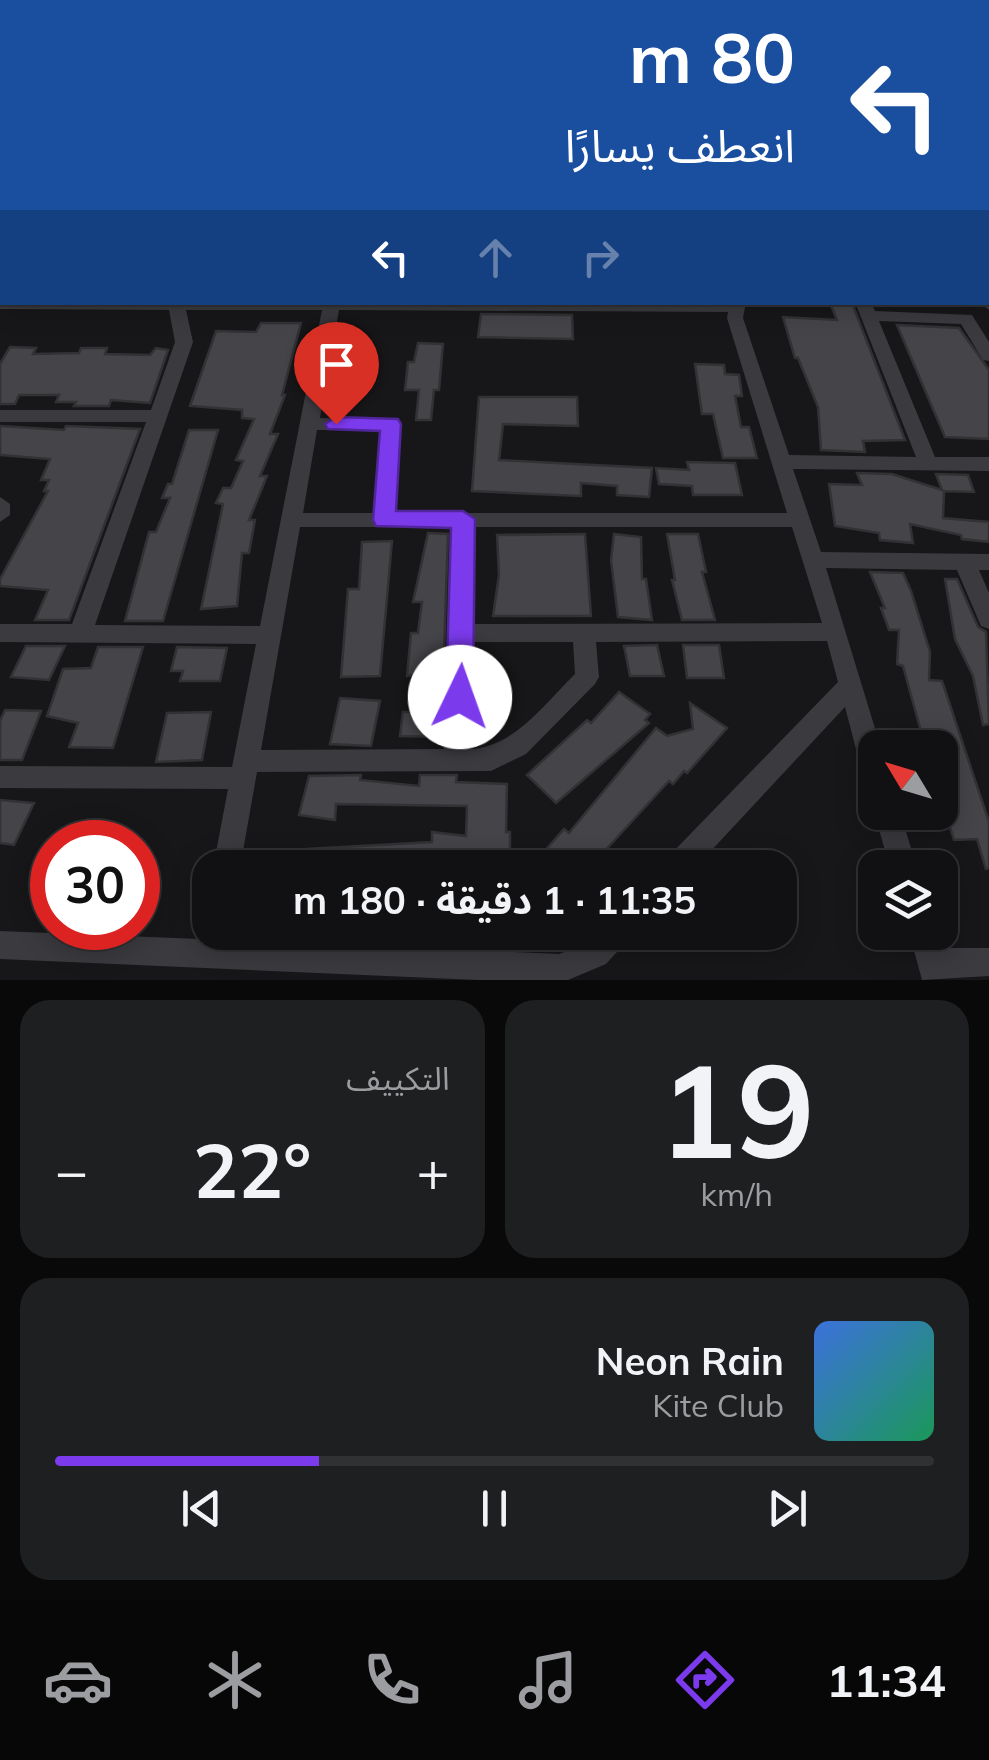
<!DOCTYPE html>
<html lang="ar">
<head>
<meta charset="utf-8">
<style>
	body { margin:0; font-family:Mulish,"Noto Sans Arabic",sans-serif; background:#1e1f21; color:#f1f3f6; direction:rtl; height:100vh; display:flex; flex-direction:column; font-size:38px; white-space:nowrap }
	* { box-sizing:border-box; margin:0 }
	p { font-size:32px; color:#9c9da0 }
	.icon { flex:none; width:55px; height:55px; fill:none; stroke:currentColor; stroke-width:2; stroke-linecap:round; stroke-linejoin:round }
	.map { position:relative; height:980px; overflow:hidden; direction:ltr }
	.details { display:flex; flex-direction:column; gap:20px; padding:20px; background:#09090a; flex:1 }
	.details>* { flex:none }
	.banner { position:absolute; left:0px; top:0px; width:990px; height:305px; box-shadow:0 5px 25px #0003,0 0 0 2px #303133; direction:rtl; background:#1a4fa0; color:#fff; overflow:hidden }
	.needle { width:65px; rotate:308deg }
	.tools { position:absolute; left:858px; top:730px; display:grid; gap:20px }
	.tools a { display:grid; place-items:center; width:100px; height:100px; border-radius:20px; background:#111113; box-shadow:0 5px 25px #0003,0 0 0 2px #303133; font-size:50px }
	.speed { position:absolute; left:30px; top:820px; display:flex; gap:20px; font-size:50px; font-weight:700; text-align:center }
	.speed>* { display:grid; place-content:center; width:130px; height:130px; border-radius:50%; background:#111113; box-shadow:0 5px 25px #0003,0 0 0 2px #303133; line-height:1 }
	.speed .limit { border:15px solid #d22; background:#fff; color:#111 }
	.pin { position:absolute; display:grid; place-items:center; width:85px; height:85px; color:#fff; margin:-102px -42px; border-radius:50% 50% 50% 0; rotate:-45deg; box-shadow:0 0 10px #0007 }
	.pin .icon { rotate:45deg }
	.me { position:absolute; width:110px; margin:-55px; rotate:3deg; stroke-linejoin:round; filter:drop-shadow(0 0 8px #0008) }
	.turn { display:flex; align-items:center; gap:35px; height:210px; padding:0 30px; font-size:45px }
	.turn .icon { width:130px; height:130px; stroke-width:2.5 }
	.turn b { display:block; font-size:70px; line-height:85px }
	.lanes { display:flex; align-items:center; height:95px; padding:0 30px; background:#0003; justify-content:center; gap:50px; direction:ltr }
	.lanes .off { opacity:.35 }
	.big { font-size:75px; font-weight:700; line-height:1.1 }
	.details .card { flex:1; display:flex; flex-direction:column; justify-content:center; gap:15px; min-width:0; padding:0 35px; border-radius:30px; background:#1e1f21 }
	.details .dial { align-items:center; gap:0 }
	.dial b { font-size:130px; line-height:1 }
	.song { display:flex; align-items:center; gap:30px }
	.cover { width:120px; height:120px; border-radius:15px; background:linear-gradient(135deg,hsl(220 70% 55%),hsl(150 70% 35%)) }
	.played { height:10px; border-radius:5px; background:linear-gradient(90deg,#7c3aed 30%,#303133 30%) }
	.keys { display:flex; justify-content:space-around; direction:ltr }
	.heat { display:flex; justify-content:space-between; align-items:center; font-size:55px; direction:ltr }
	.details .tiles { flex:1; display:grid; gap:20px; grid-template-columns:1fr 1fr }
	.card:last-child { grid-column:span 2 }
	.trip { position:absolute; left:192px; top:850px; width:605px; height:100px; border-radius:30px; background:#111113; box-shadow:0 5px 25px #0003,0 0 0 2px #303133; font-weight:700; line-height:100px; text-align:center; direction:rtl }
	.menu { display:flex; height:160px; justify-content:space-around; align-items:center; background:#070708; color:#9c9da0 }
	.menu .icon { width:70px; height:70px }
	.menu .active { color:#7c3aed }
	.menu b { font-size:45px; color:#f1f3f6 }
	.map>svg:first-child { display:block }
	.building { fill:#454448; stroke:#323134; stroke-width:2.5 }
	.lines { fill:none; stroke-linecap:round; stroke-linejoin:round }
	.minor { fill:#3a3a3f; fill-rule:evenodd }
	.route { fill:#7c3aed; stroke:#51269a; stroke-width:2.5 }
</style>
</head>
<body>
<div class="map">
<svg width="989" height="980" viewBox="0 0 989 980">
	<rect width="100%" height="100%" fill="#171719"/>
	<!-- building -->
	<g class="building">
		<path d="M830 303H852L905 440 863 441 865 452 821 450 818 407 798 358H795L783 317 837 320Z"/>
		<path d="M481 314 572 315 573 339 478 337Z"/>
		<path d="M261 323H301L282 395H285L270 434H278L260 476H267L249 520H255L249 553H242L237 606 201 609 223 504 216 503 223 488H231L243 461 236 460 254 419 242 418V410L190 406 216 331 256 332Z"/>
		<path d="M897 325 959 328 989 370V439L945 437Z"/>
		<path d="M418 343 443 344 439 390H434L431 420H416L419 390H405L408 362H414Z"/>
		<path d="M10 347 36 348 33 354 79 353 81 348H107L105 354 150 355 156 348 168 350 150 403 111 400 109 406H74L76 402H56L59 395H19L15 404H0V364Z"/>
		<path d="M695 364 724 365 725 374 739 375 742 396H735L741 427H749L757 458H723L713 414H702Z"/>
		<path d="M479 397H577L578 426 503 424 499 460 652 468 649 497 617 495V486L581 483V496L472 491Z"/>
		<path d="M0 426 64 430 66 426 140 429 69 620H35L48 590 0 586V579L48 491H44L49 480H41L50 459 0 455Z"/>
		<path d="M189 430H218L163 621H125L149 532H156L170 498H162L168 484H172Z"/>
		<path d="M687 462 735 463 742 495H693L692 486 659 484 656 468 689 470Z"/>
		<path d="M857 473 892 474 942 490 936 474 968 475 974 492 944 491 943 518 989 522V542L962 539 961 535 910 524 913 543 880 540 879 533 835 526 829 484 862 485Z"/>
		<path d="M428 533 448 534 441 737 400 736 403 712H412L416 675 407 676 411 633H418L422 602H413Z"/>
		<path d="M585 534 591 616H493L499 575 497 535Z"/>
		<path d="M614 534 641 537 642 579H646L652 620 618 617 611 560Z"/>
		<path d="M667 534H698L706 572H702L715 620H682L672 580H675Z"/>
		<path d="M392 541 380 676 341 677 348 589H359L362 542Z"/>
		<path d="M870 572 903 573 911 591 930 652 929 680 942 681 989 822V868L986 869 977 839 954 840 940 795V746H925L903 666 897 664 899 630H889L881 608H885Z"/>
		<path d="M945 579H957L978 627 986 632 989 724 983 725 973 676 955 639Z"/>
		<path d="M657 645 664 676H630L624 646Z"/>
		<path d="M683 645H719L724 678H687Z"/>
		<path d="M26 646H65L49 680 11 677Z"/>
		<path d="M98 647H143L113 748 69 747 78 723 47 716 63 669 91 668Z"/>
		<path d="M177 647 227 648 220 681H180L183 671H171Z"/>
		<path d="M619 692 650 714 645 720 649 723 556 803 527 775 587 720 591 723Z"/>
		<path d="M340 698 380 701 371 746 330 744Z"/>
		<path d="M690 703 727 728 687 773 684 771 673 784 669 781 589 868H544L536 861 564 829 569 833 656 728 667 736 693 729Z"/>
		<path d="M5 710 41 711 22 760H0V721Z"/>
		<path d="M211 712 202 760 156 762 167 713Z"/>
		<path d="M361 775 360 780 419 786 420 775H457L456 782 507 784 506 832H510V868H306L307 849 432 842V832L466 836 467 806 336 804 335 820 299 815 309 776Z"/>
		<path d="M0 800 34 803 14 845 0 843Z"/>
	</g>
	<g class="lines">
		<!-- minor -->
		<g class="minor">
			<path d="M478 0H489L490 2H479Z"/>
			<path d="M588 0H598L599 2H589Z"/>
			<path d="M662 0H672L673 2H663Z"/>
			<path d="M884 0H895L896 2H885Z"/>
			<path d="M971 0H982L983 2H972Z"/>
			<rect x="0" y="23" width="2" height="6"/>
			<rect x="988" y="26" width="1" height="8"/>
			<path d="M0 64 2 65V71L0 72Z"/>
			<rect x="988" y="90" width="1" height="8"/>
			<rect x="988" y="116" width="1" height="10"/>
			<rect x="0" y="129" width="2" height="8"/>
			<rect x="988" y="150" width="1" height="8"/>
			<rect x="0" y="172" width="2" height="8"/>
			<rect x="988" y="195" width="1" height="8"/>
			<rect x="988" y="212" width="1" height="8"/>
			<path d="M988 297 989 298V310L979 302H988Z"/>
			<path d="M0 299 2 302H746L743 318 789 455 916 457 855 302H871L875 311 972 315 989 342V361L983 360 961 324 879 321 935 457H989V471L793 469 821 552 989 554V570H979L989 593V629L981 626 957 570 826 568 881 748H875V783L866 780 862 772 845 707 695 868H663L666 859 838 682 827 641 596 642 599 677 595 684 526 754 491 771 257 772 240 868H213L228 789 0 788V766L232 767 256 644 0 642V624H72L146 422H0V410H151L175 342 169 310 0 309ZM186 310H322L260 626 95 625 193 342ZM339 310 728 312 727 318 787 513H395L400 424 398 420 320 418ZM317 430H381L374 513H303ZM300 527H452L444 749 261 750ZM473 527H792L822 623 471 624ZM471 642H573L575 674C545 703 513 749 469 749Z"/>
			<path d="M0 497 10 504V515L0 522Z"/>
			<path d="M875 810V812H900L917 868H890L874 812Z"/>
			<path d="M210 920V932H229L228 940 559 954 586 944 596 932H630L626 942 606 964 568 980H478L0 959V931L200 939 205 922Z"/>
			<path d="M909 932H937L942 948H989V976L922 980Z"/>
		</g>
	</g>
	<!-- route -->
	<path class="route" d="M336 417 398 419 401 424 396 511H463L475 519 473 697 469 705 460 708 450 705 446 697 451 528 376 526 373 520 380 431 328 429 325 424Z"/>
</svg>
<div class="tools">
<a><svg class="needle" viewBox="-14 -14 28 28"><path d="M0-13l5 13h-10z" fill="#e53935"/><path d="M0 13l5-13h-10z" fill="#9c9da0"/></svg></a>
<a><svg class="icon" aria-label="layers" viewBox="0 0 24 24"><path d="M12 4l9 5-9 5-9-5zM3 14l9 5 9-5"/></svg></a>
</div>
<div class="speed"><div class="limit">30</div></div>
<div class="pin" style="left:336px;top:424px;background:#d93025"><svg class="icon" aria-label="arrive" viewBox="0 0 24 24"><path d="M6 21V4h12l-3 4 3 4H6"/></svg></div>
<svg class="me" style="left:460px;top:697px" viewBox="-20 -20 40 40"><circle r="19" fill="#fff"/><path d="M0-13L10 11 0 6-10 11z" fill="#7c3aed"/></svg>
<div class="trip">11:35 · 1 دقيقة · 180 m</div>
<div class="banner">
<div class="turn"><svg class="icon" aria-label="left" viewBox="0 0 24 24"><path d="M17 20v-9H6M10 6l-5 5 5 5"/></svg><div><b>80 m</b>انعطف يسارًا</div></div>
<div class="lanes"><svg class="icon" aria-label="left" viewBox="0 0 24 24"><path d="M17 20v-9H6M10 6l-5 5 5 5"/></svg><svg class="icon off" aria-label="ahead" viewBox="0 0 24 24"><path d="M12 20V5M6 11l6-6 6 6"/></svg><svg class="icon off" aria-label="right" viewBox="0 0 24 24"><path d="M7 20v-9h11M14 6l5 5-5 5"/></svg></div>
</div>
</div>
<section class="details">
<div class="tiles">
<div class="card dial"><b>19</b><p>km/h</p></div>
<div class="card"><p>التكييف</p>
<div class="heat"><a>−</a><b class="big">22°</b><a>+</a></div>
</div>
<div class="card">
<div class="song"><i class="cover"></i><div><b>Neon Rain</b><p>Kite Club</p></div></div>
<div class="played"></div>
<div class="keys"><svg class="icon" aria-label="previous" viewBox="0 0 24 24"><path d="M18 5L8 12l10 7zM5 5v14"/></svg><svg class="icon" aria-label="pause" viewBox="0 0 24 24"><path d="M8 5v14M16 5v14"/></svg><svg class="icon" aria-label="next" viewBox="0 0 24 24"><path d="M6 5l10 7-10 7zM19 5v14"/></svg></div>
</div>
</div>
</section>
<nav class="menu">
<b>11:34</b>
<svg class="icon active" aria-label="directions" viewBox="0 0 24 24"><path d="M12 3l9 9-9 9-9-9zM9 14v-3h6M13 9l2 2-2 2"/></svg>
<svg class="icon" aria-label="music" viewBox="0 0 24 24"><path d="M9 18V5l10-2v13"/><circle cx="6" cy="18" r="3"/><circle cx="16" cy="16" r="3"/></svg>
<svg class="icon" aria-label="phone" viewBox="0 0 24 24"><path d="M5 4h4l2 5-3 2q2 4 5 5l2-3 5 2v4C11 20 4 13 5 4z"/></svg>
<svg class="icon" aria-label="climate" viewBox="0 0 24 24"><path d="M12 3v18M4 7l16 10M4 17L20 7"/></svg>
<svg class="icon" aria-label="car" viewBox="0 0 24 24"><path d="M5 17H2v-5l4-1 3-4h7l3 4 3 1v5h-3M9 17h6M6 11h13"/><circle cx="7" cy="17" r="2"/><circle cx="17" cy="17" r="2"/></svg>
</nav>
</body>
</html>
